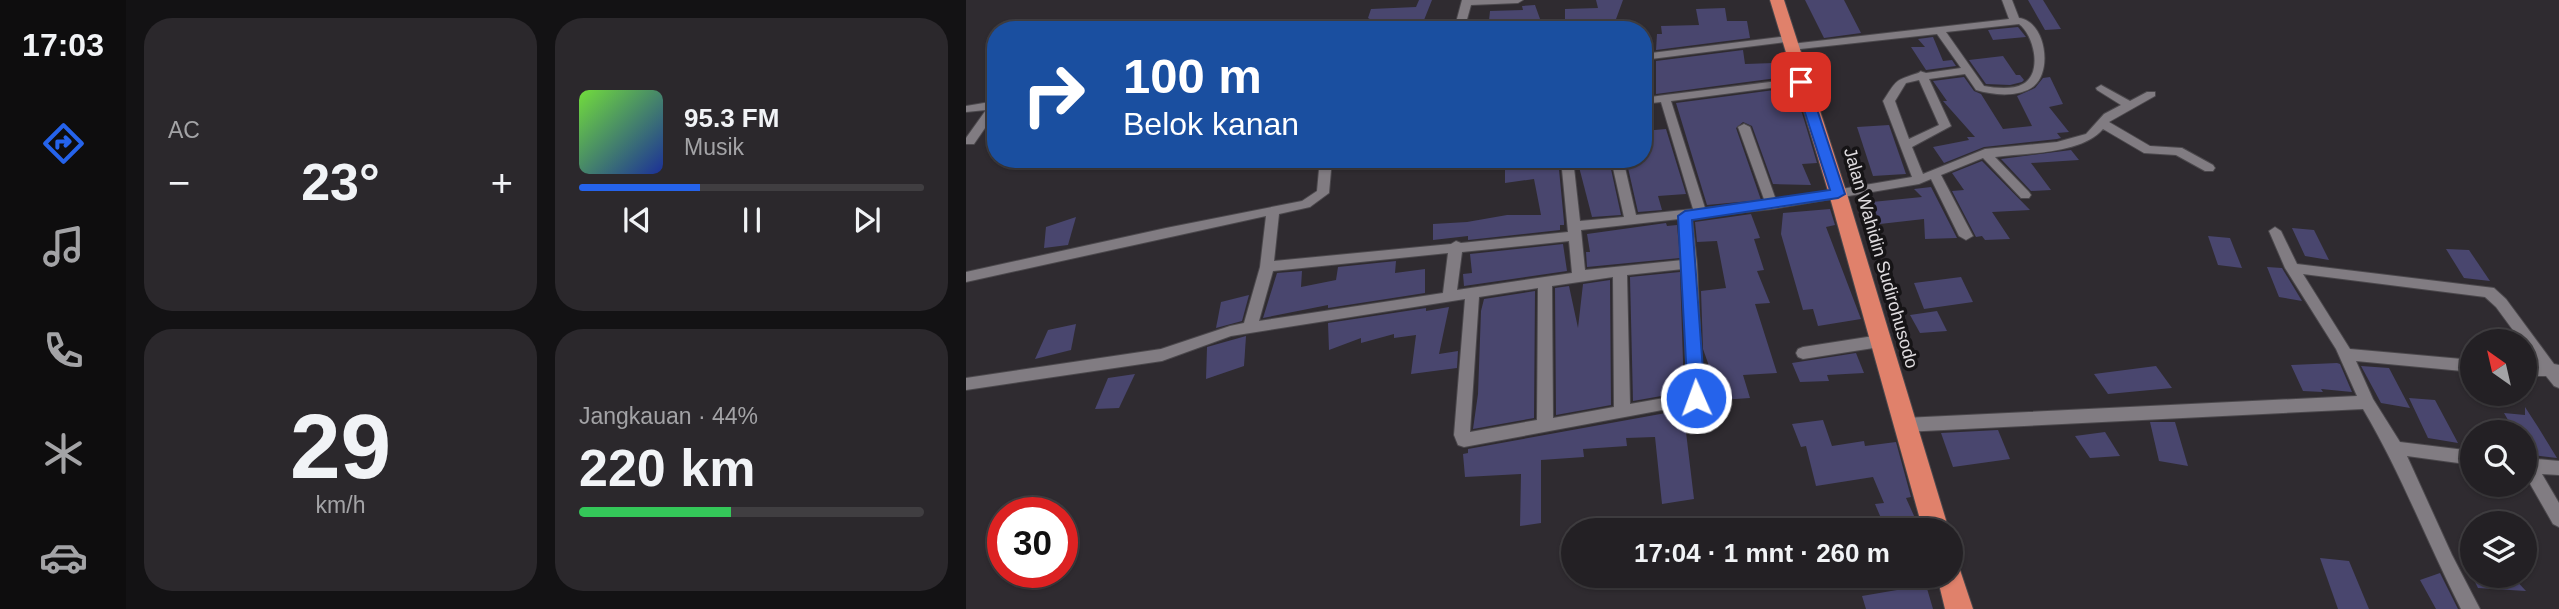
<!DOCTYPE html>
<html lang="id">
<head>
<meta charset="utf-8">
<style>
	body { margin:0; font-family:Arial,sans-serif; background:#2b282c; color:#f1f3f6; height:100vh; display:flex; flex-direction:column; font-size:26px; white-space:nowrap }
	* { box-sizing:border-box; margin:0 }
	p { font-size:23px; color:#a3a3a6 }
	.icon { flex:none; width:38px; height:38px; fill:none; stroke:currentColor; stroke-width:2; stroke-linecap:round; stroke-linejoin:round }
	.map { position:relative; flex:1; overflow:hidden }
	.details { display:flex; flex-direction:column; gap:18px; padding:18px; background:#131214; width:840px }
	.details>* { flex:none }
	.guide { position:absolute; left:21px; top:21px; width:665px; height:147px; border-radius:28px; box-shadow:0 2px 5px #0004,0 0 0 2px #403e41; background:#1a4fa0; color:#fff; overflow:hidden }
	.needle { width:46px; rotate:326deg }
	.controls { position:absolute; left:1494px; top:329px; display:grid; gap:14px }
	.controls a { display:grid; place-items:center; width:77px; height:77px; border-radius:50%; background:#232024; box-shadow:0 2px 5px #0004,0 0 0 2px #403e41; font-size:35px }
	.speed { position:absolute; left:21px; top:497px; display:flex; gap:14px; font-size:35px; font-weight:700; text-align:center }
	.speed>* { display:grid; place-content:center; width:91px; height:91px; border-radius:50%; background:#232024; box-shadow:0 2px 5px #0004,0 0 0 2px #403e41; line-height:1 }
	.speed .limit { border:10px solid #d22; background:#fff; color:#111 }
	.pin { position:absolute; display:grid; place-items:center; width:60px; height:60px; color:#fff; margin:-30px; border-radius:14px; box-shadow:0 4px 10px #0006 }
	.me { position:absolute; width:77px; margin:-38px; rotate:358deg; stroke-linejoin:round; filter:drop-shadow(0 0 5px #0008) }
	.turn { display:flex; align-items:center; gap:24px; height:147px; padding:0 21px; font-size:32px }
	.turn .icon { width:91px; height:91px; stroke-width:2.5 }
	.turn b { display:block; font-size:49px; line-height:60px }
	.big { font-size:52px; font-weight:800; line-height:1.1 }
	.details .card { flex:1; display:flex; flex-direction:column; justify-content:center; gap:10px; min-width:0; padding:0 24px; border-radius:28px; background:#2b282c }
	.details .dial { align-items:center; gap:0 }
	.dial b { font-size:91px; line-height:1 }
	.song { display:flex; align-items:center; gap:21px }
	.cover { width:84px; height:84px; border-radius:10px; background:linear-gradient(135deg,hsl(100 70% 55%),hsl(230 70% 35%)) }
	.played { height:7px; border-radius:4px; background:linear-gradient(90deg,#2563eb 35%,#403e41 35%) }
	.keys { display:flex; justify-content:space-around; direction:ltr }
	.heat { display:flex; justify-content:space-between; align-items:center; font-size:38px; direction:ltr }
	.charge { height:10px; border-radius:5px; background:linear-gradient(90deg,#34c759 44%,#403e41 0) }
	.details .tiles { flex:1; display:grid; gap:18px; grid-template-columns:repeat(2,1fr) }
	.trip { position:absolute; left:595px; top:518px; width:402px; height:70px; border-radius:35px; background:#232024; box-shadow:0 2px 5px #0004,0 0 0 2px #403e41; font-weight:800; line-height:70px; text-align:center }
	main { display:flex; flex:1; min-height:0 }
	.tabs { display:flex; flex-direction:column; width:126px; justify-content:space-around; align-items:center; background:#0e0d0e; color:#a3a3a6 }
	.tabs .icon { width:49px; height:49px }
	.tabs .current { color:#2563eb }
	.tabs b { font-size:32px; color:#f1f3f6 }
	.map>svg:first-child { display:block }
	.building { fill:#49466e }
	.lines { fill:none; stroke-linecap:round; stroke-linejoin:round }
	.street-casing { stroke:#4b484c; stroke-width:2 }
	.highway-casing { stroke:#4b484c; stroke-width:2 }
	.street { fill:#817c82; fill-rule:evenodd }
	.highway { fill:#e0816b; fill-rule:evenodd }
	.route { fill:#2563eb; stroke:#184099; stroke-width:2 }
	.labels { text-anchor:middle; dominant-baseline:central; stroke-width:7; stroke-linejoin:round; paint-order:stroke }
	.street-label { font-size:18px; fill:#e0dde0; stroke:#161416 }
</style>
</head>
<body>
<main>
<nav class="tabs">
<b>17:03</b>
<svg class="icon current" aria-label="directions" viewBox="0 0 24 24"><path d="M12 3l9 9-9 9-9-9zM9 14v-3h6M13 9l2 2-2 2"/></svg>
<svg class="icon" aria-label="music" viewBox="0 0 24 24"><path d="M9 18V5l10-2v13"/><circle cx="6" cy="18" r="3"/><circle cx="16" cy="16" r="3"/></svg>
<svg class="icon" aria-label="phone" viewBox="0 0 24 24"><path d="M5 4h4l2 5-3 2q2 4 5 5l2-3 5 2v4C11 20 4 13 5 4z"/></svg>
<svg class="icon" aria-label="climate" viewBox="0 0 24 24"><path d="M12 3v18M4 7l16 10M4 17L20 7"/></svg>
<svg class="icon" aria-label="car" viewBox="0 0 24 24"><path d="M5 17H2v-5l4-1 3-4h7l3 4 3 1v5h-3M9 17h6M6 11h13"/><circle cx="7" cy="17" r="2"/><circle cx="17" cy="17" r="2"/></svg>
</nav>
<section class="details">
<div class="tiles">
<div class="card"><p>AC</p>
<div class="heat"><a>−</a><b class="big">23°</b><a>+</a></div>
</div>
<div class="card">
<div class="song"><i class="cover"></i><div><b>95.3 FM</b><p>Musik</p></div></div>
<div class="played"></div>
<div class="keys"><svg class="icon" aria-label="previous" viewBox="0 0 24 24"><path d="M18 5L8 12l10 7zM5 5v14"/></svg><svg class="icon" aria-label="pause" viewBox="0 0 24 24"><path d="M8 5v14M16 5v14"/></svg><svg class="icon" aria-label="next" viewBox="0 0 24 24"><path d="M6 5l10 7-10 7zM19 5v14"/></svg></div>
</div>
<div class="card dial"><b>29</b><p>km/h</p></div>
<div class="card"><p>Jangkauan · 44%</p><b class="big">220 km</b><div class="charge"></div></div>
</div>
</section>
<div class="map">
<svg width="1593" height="609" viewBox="0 0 1593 609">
	<rect width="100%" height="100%" fill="#2f2b30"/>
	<!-- building -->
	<g class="building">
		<path d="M453 0H466L454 30H421L402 18 405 9 450 7Z"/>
		<path d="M630 0H657L646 30 599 29V9L632 8Z"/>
		<path d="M839 0H878L895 33 858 38Z"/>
		<path d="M1062 0H1077L1095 29 1079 30Z"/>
		<path d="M569 5 578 30H522L524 11 557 10 556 6Z"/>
		<path d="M759 8 761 21H781L784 38 690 50 691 34H696L695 26 733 25 730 9Z"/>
		<path d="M1052 27 1060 37 1027 40 1022 30Z"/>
		<path d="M967 37 977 61 986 60 990 66 960 70 945 47H959L952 39Z"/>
		<path d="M777 50 779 64 808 63 811 78 690 94V61Z"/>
		<path d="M1037 56 1050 75H1054L1058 80 1056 82 1044 85 1020 84 1003 60Z"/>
		<path d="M998 77 1008 91 1015 94 1037 129 1066 126 1051 96 1069 88 1077 78 1084 77 1097 104 1083 107 1103 132 1091 133 1095 138 1091 139 1018 147 978 163 967 147 1003 140 1001 137H1009L977 101H981L967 81Z"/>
		<path d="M824 88 826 98 836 113 851 163 836 164 845 185 807 184 786 126 777 122 770 128 795 200 741 205 710 103Z"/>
		<path d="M923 125 940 174 907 176 891 127Z"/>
		<path d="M700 129 720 194 692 196 696 210 672 212 660 159H677V131Z"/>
		<path d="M1105 150 1113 160 1065 163 1085 190 1065 191 1035 159Z"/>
		<path d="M569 159H592L598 222V225H594V230L502 240V236L467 240V224L501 222 541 215H575L568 179 539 183V170L571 166Z"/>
		<path d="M643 160 655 215 626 217 612 163Z"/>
		<path d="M1016 161 1064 210 1026 212 1044 239 1019 240 1016 236 1010 237 986 191 998 190 986 173Z"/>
		<path d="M965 187 991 238 959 239 958 219 914 224 906 202 956 197 948 189Z"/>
		<path d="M864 209 869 225 860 227 895 319 852 326 847 309 837 310 815 234 817 213Z"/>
		<path d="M785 214 794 238 788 239 798 270 791 271 804 303 789 304 811 373 777 375 784 398 755 400 737 349 735 291 760 288 751 241 731 242 729 222Z"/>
		<path d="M110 217 102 245 78 248 80 227Z"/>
		<path d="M700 223 701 226 711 225 714 258 621 267 620 252H624L621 234Z"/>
		<path d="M1326 228 1348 230 1363 260 1339 256Z"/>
		<path d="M1242 236 1264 238 1276 268 1252 265Z"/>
		<path d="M597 244 601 271 498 286 497 274 506 273 504 254Z"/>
		<path d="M1480 249 1503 250 1524 281 1498 278Z"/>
		<path d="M430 261 429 273 459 269V293L362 308V305L297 318 311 273 336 271 335 287 370 280 372 267Z"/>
		<path d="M1301 267 1316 268 1336 301 1313 297Z"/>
		<path d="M714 272 718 392 667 401 664 277Z"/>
		<path d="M995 277 1007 302 958 309 948 283Z"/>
		<path d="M644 280 645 405 590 415 589 288 603 286 612 328 617 284Z"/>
		<path d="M569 291 568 418 507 429 512 394 515 311 518 299Z"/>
		<path d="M283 295 276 321 250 328 255 302Z"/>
		<path d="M483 307 473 354 492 351 491 368 445 374 450 335 428 338V334L395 343V338L363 350 362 323 460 308V311Z"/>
		<path d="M971 311 981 331 954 333 944 315Z"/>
		<path d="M110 324 105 350 69 359 82 330Z"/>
		<path d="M280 336 278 366 240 379 241 347Z"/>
		<path d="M890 353 898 373 861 375 863 381 834 382 826 363Z"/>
		<path d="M1371 363 1374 364 1386 392 1355 389 1357 392 1337 391 1325 365Z"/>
		<path d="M1190 366 1206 388 1142 394 1128 374Z"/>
		<path d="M1395 366 1423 368 1444 408 1415 403Z"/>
		<path d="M169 374 153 408 129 409 142 378Z"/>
		<path d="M1443 398 1469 400 1492 443 1462 438Z"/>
		<path d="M733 407 739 431 720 432 728 499 696 504 689 437 660 438 661 446 617 449 618 457 575 460V523L554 526 555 474 499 477 497 454 502 453V449Z"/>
		<path d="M1559 407 1572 427 1591 458 1559 454V432H1549L1538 413 1559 415Z"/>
		<path d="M857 420 866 446 898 441 899 446 930 442 945 497 940 498 953 527 920 530 909 504 918 503 907 477 850 486 840 446 835 447 826 424Z"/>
		<path d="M1184 422H1209L1222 466 1193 461Z"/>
		<path d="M1032 430 1044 459 987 467 975 433Z"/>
		<path d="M1139 432 1154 456 1124 458 1109 436Z"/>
		<path d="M1354 558 1383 561 1403 609H1372Z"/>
		<path d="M1474 573 1492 609H1470L1454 580Z"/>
		<path d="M1506 576H1546L1560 591 1512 588Z"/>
		<path d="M960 585 967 609H900L896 596Z"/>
	</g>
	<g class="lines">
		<defs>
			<g id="street">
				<path d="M496 0H557L552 3 505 5 498 30H488Z"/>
				<path d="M1036 0H1046L1053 18C1079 21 1087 70 1068 86 1053 98 1027 95 1010 90L999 74 963 79 985 126 946 147 957 174 1019 149 1091 142 1120 134 1138 114 1155 105 1131 90 1130 88 1135 85 1164 101 1181 92H1189V96L1143 122 1184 146 1216 148 1247 165 1249 168 1247 171H1239L1210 155 1178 153 1137 129C1116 154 1061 153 1029 157L1063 192 1065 195 1063 198H1055L1017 158 975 175 1007 236 1000 240 993 236 965 179 953 184 806 209 726 218 731 264 737 399 734 403 498 447 492 445 488 435 499 299 265 336 196 361 0 390V378L195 349 264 326 278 323 294 267 300 216 0 282V272L200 228 336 201 351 191 354 159H366L363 193 344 207 313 214 308 261 485 244 490 241 495 243 602 232 595 159H607L614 221 658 217 645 159H657L670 215 727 209 695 102 677 104V98L699 95 835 78 840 81 835 84 705 101 739 208 799 202 772 127 778 124 784 127 810 200 946 177 917 101C930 82 927 81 949 74 959 71 950 70 960 73L995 68 971 34 825 50 820 47 825 44 1043 19ZM1053 24C1068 35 1077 73 1057 84 1046 90 1030 88 1018 86L980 32ZM953 80 973 125 943 139 929 101 940 83ZM713 219 717 260 619 270 615 230ZM603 241 606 273 491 290 496 252ZM482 253 477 293 293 321 307 271ZM717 269 721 394 664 404 661 275ZM647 277 648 407 587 418 586 286ZM572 288 571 420 504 432 513 297Z"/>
				<path d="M823 36 828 39 827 41 677 60V54Z"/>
				<path d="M30 101V112L8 144H0V138L20 110 0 112V106Z"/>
				<path d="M500 159H512L509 169H501Z"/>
				<path d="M1309 227 1315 231 1331 264 1528 288 1540 299 1588 364 1593 365V388L1588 386 1580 376H1559V364H1572L1559 347V341H1555L1530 307 1519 297 1337 274 1384 349 1507 360V372L1390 361 1407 399 1434 442 1507 451V465L1441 456 1486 555 1514 609H1495C1461 542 1435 473 1397 409L938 432 932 430 930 425 932 420 938 418 1391 396 1370 349 1319 268 1303 231Z"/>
				<path d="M914 335 919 337 921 341 919 345 914 347 837 359 832 357 830 353 832 349 837 347Z"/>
				<path d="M1559 458 1593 461V475L1576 474 1593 503V527L1587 524 1559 475Z"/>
			</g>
			<g id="highway">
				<path d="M804 0H818L881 194 983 530H957L863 194Z"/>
				<path d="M985 564 993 567 1007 609H979L971 576H985Z"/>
			</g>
		</defs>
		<!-- street casing -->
		<use href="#street" class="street-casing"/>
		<!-- highway casing -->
		<use href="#highway" class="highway-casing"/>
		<!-- street -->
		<use href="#street" class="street"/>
		<!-- highway -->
		<use href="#highway" class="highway"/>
	</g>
	<!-- route -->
	<path class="route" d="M835 78 842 82 879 194 872 198 726 220 739 398 736 403H724L722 398 712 216 719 211 864 190 829 82Z"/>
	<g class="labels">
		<!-- street labels -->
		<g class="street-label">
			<text transform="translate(915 258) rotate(74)">Jalan Wahidin Sudirohusodo</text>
		</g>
	</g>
</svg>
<div class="controls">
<a><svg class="needle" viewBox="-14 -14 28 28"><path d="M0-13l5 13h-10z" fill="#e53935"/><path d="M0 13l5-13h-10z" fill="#a3a3a6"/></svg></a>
<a><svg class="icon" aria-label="search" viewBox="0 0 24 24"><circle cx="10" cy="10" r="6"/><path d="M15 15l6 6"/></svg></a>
<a><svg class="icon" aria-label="layers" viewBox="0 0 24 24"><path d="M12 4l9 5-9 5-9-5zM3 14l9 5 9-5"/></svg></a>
</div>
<div class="speed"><div class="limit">30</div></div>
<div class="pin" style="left:835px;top:82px;background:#d93025"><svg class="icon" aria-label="arrive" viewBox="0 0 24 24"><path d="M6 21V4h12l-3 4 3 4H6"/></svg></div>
<svg class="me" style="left:730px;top:398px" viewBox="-20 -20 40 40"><circle r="17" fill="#2563eb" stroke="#fff" stroke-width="3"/><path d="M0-11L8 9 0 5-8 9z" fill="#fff"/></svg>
<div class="trip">17:04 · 1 mnt · 260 m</div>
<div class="guide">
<div class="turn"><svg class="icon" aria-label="right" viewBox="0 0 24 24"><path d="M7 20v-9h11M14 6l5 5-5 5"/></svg><div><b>100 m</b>Belok kanan</div></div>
</div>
</div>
</main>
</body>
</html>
